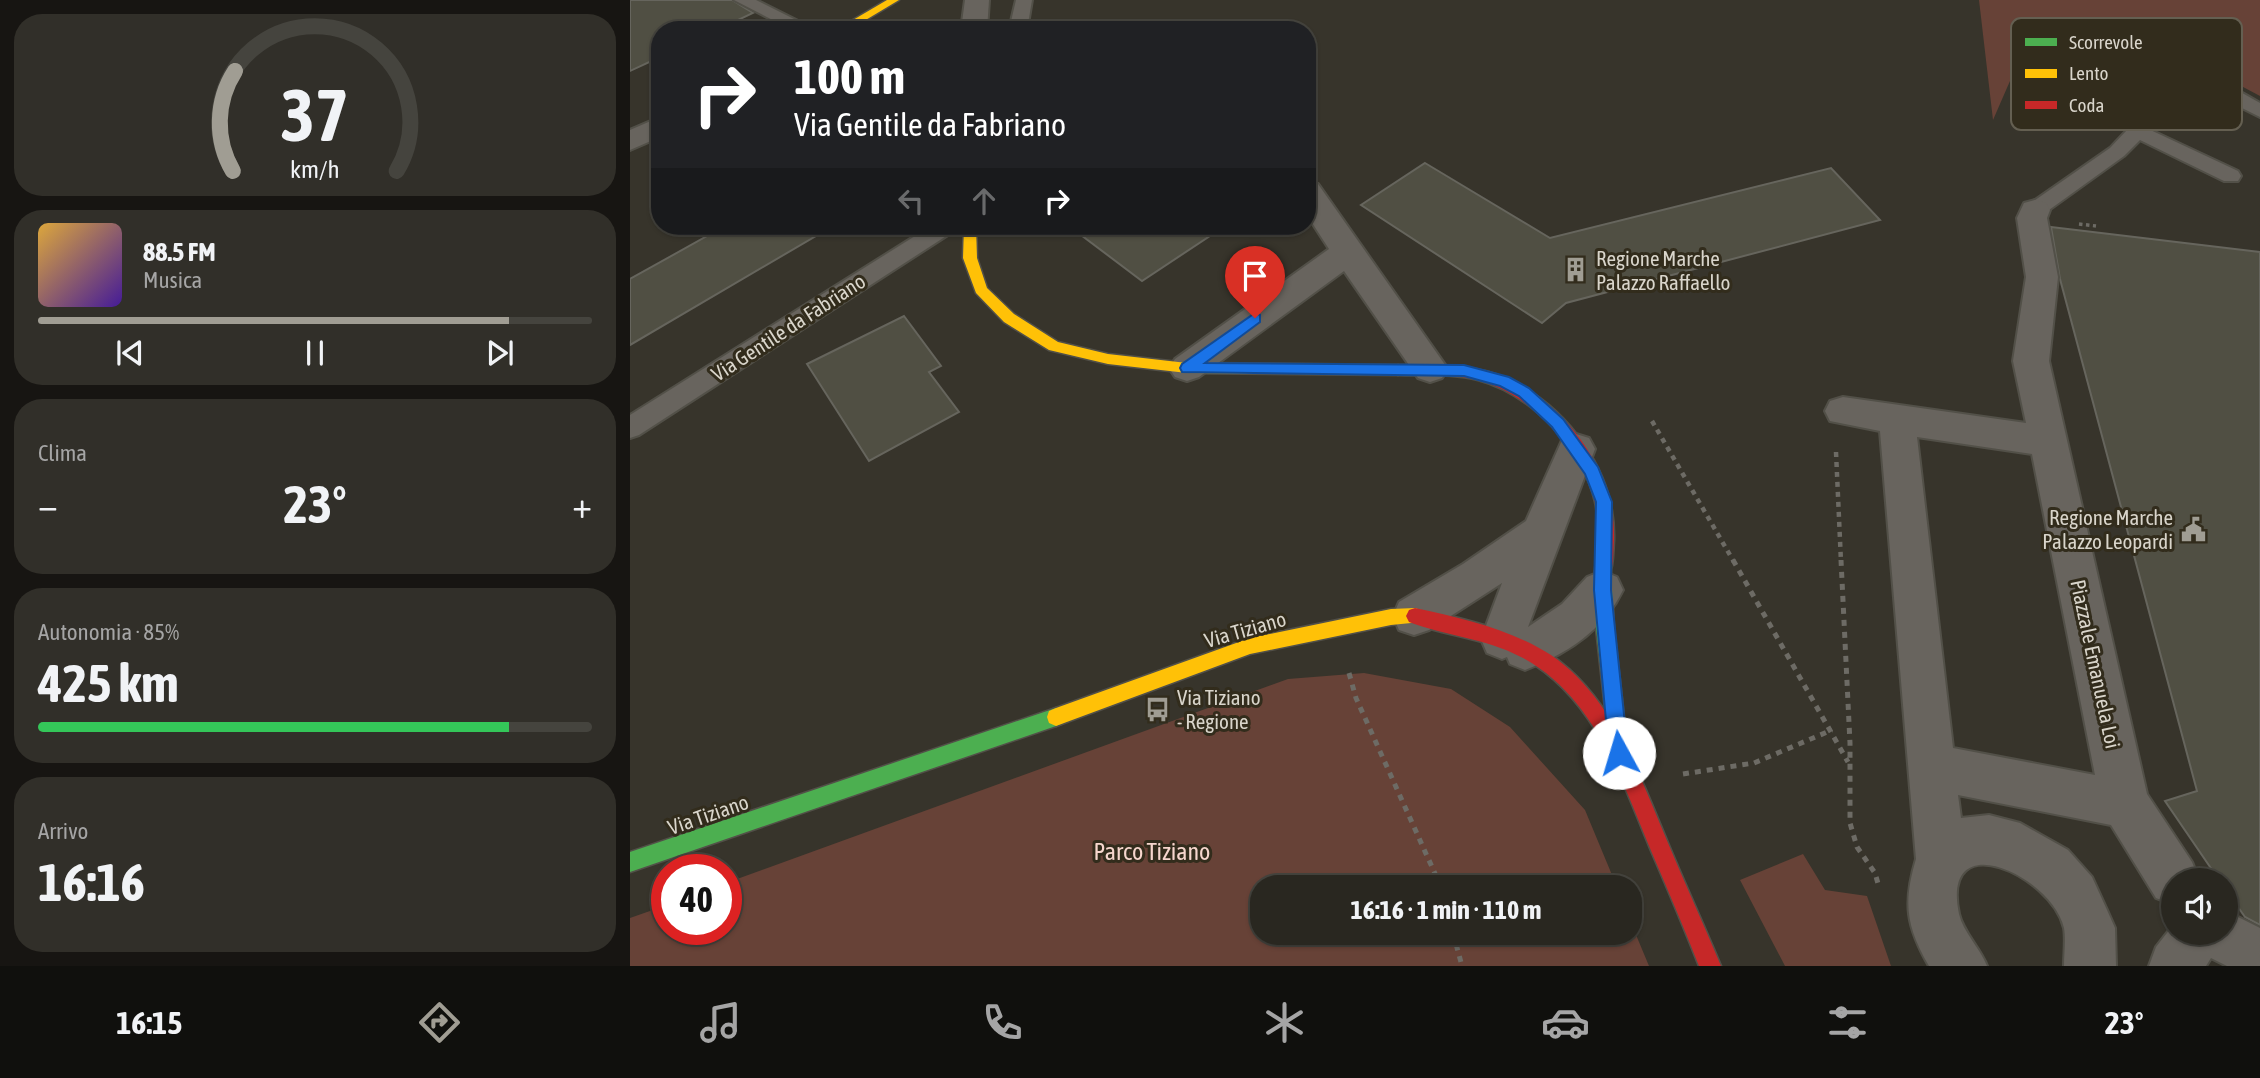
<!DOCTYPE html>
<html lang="it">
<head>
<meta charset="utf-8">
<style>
	body { margin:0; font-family:"Asap Condensed",sans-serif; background:#312f29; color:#f1f3f6; height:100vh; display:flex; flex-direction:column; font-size:26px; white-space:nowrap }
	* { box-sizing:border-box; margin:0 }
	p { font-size:23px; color:#a5a5a5 }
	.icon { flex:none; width:38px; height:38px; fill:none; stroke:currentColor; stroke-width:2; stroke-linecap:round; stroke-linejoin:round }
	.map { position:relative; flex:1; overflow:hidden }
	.drawer { display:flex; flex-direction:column; gap:14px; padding:14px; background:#171512; width:630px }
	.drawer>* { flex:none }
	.banner { position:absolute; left:21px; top:21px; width:665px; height:214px; border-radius:28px; box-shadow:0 2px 5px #0004,0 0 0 2px #45443e; background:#202124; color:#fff; overflow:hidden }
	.buttons { position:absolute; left:1531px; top:868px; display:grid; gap:14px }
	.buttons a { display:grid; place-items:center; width:77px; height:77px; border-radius:50%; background:#292720; box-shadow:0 2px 5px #0004,0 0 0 2px #45443e; font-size:35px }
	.speed { position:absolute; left:21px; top:854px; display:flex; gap:14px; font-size:35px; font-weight:700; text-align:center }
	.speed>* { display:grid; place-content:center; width:91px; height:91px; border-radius:50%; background:#292720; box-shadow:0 2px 5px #0004,0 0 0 2px #45443e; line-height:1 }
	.speed .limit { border:10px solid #d22; background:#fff; color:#111 }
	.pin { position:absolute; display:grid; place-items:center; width:60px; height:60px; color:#fff; margin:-72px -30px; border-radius:50% 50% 50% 0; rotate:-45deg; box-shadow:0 0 7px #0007 }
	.pin .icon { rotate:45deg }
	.me { position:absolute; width:77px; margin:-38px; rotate:354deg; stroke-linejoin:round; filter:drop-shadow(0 0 5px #0008) }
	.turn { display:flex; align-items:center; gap:24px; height:147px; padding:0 28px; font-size:32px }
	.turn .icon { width:91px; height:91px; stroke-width:2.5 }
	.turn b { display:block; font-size:49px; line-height:60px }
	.lanes { display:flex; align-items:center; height:66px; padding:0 28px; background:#0003; justify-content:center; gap:35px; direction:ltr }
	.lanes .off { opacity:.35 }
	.big { font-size:52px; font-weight:700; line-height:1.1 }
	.drawer .widget { flex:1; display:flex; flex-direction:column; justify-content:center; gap:10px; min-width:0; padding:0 24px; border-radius:28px; background:#312f29 }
	.drawer .dial { align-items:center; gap:0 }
	.dial svg { height:182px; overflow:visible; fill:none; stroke:#45443e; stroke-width:7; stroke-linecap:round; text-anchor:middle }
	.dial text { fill:#f1f3f6; stroke:none }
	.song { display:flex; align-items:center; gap:21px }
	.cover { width:84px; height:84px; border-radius:10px; background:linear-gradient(135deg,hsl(40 70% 55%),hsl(260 70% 35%)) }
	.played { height:7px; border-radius:4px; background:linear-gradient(90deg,#a09d93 85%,#45443e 85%) }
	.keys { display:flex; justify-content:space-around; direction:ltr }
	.heat { display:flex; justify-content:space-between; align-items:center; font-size:38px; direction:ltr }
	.charge { height:10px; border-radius:5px; background:linear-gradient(90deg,#34c759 85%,#45443e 0) }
	.trip { position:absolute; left:620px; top:875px; width:392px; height:70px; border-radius:28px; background:#292720; box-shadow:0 2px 5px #0004,0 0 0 2px #45443e; font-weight:700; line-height:70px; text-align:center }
	.menu { display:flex; height:112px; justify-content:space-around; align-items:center; background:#10100d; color:#a5a5a5 }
	.menu .icon { width:49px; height:49px }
	.menu .active { color:#a09d93 }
	.menu b { font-size:32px; color:#f1f3f6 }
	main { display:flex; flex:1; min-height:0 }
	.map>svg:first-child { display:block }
	.green { fill:#674237 }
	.building { fill:#504f43; stroke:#66655d; stroke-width:2 }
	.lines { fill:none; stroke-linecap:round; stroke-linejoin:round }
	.lane-casing { stroke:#525048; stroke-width:4 }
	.street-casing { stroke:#525048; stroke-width:4 }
	.fast-casing { stroke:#525048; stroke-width:3 }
	.slow-casing { stroke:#525048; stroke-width:3 }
	.jam-casing { stroke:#525048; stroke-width:3 }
	.path-far2 { stroke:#6d6b65; stroke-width:3.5; stroke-dasharray:3.5 3.5; stroke-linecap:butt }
	.path-far1 { stroke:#6d6b65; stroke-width:4.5; stroke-dasharray:5 5; stroke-linecap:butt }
	.path { stroke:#6d6b65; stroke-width:5; stroke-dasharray:6 6; stroke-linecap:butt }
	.lane { fill:#68645e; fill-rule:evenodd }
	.street { fill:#68645e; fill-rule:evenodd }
	.fast { fill:#4caf50; fill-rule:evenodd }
	.slow { fill:#ffc107; fill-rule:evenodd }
	.jam { fill:#c62828; fill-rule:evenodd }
	.route { fill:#1a73e8; stroke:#114b97; stroke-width:2 }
	.labels { text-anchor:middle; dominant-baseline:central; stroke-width:6; stroke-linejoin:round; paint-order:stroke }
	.poi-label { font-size:21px; fill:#d9d5cb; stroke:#322c1c; text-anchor:start }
	.street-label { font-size:21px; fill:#d9d5cb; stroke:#322c1c }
	.near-park-label { font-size:24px; fill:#f6d6cd; stroke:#322c1c }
	.key { fill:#322c1c; stroke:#645f51; stroke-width:2 }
	.key-label { font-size:19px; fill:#d9d5cb }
</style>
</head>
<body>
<main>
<section class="drawer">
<div class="widget dial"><svg viewBox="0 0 100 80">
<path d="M14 69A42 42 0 1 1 86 69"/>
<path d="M14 69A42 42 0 0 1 15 25" stroke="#a09d93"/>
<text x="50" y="56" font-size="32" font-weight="700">37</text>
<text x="50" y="72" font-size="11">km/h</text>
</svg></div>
<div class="widget">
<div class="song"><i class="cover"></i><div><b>88.5 FM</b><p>Musica</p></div></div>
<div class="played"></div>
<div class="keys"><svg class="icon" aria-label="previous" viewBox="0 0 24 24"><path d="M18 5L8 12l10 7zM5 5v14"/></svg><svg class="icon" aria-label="pause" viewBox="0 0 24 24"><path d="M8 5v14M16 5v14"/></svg><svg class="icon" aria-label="next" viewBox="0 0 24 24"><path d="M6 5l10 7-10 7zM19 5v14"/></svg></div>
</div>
<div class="widget"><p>Clima</p>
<div class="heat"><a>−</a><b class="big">23°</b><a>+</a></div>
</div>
<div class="widget"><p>Autonomia · 85%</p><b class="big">425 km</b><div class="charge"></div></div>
<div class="widget"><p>Arrivo</p><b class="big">16:16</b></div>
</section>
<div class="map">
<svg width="1630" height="966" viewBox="0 0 1630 966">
	<rect width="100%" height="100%" fill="#37342b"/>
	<!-- green -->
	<g class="green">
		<path d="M1349 0H1630V96L1487 20 1400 35 1363 120Z"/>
		<path d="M734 673 821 689 880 727 955 810 987 887H632V933H999V918L1019 966H0V918L37 905V929H96V883L658 679Z"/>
		<path d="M1173 854 1195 890 1237 896 1261 966H1155L1110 880Z"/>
	</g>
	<!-- building -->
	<g class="building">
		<path d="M0 0H102L123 13 87 30H30V57L0 71Z"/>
		<path d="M795 163 920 238 1201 168 1250 220 936 303 912 323 731 205Z"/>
		<path d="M95 226H203L0 345V279Z"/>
		<path d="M439 226H595L512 281Z"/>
		<path d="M1421 227 1630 252V925L1615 917 1596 890V880H1589L1535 801 1567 791 1430 279Z"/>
		<path d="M274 316 311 366 299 372 329 412 239 461 177 364Z"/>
	</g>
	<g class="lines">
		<defs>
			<g id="lane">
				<path d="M104 0H126L186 30H162Z"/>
				<path d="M386 0H402L397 30H379Z"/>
				<path d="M1462 31C1523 45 1576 72 1630 103V117L1606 105 1482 95 1497 103 1514 127 1608 171 1611 176 1608 181H1594L1510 140 1494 156 1412 215H1398L1395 210 1398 205 1480 148 1497 130C1485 114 1470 98 1451 92 1432 86 1415 84 1406 63 1408 35 1441 33 1462 31ZM1462 42 1517 59 1583 92 1447 81 1426 67V53L1441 43Z"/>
				<path d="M301 226H327L324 231 9 435 0 438V415Z"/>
			</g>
			<g id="street">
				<path d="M335 0H359L357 30H331Z"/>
				<path d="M30 117V137L0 150V130Z"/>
				<path d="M677 181 688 184 818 369 812 378 800 382 788 378 714 271 569 377 557 381 545 377 539 368 545 359 699 249 677 215Z"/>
				<path d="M1405 200 1416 203 1420 210 1417 218 1428 277 1419 361 1517 794 1562 862 1569 880H1544V905L1526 898 1481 825 1328 795 1331 818 1359 815 1390 823 1438 850 1462 877 1477 910 1485 928 1486 966H1434C1434 954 1436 939 1434 928 1422 876 1310 823 1329 914 1333 932 1350 948 1357 966H1299C1276 926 1273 903 1286 859L1250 431 1200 421 1195 411 1200 401 1213 397 1396 423 1383 361 1396 277 1387 218 1394 203ZM1287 437 1402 454 1465 775 1323 748Z"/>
				<path d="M946 434 959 438 965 449 898 627 932 604 957 577 972 571 987 577 993 590C974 630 935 655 895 670L880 664 877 657 872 659 857 653 851 639 872 583 799 630 784 635 769 630 763 616 769 602 833 564 896 521 933 438Z"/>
				<path d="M1596 911 1630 928V966H1597L1581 958 1576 966H1519L1526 947 1544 924V933H1596Z"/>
			</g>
			<g id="fast">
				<path d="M973 564 979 566 981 571 984 628 997 744 995 751 988 753 981 751 979 744 966 628 965 571 967 566Z"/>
				<path d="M426 708 433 711 435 717 433 723 426 726 0 872V852Z"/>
			</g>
			<g id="slow">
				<path d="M257 0H269L219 30H206Z"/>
				<path d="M334 226H346L347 258 357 288 384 314 428 342 478 354 557 363 768 365 775 370 768 375 557 373 478 364 419 350 374 322 346 293 333 258Z"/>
				<path d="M785 608 791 610 794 616 791 622 761 625 620 654 426 726 419 723 417 717 419 711 426 708 620 638 761 609Z"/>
			</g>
			<g id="jam">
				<path d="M768 365C806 365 843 363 878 379 938 407 986 472 984 540 983 551 984 566 979 576L973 578 967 576 965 571C967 548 970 524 965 502 953 449 901 394 848 380 822 373 794 376 768 375L761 370Z"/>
				<path d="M785 608C832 618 880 629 921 655 983 697 1010 777 1038 843 1055 884 1074 925 1091 966H1069C1054 928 1038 890 1022 853 992 781 964 695 891 657 855 638 816 636 779 622L776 616 779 610Z"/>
			</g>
		</defs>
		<!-- lane casing -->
		<use href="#lane" class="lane-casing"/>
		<!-- street casing -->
		<use href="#street" class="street-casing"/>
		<!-- fast casing -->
		<use href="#fast" class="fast-casing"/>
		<!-- slow casing -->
		<use href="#slow" class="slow-casing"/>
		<!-- jam casing -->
		<use href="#jam" class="jam-casing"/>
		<!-- path-far2 -->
		<path class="path-far2" d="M1449 224 1466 226"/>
		<!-- path-far1 -->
		<g class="path-far1">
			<path d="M1022 421 1104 562"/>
			<path d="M1206 452 1211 562"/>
		</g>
		<!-- path -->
		<g class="path">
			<path d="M1103 560 1218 762"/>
			<path d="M1211 560 1220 743V823L1227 847 1245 873 1249 887"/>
			<path d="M719 673 726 698 811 887"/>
			<path d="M1053 774 1124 763 1202 730"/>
			<path d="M823 933 832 966"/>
		</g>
		<!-- lane -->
		<use href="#lane" class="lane"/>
		<!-- street -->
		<use href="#street" class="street"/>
		<!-- fast -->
		<use href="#fast" class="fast"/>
		<!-- slow -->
		<use href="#slow" class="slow"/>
		<!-- jam -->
		<use href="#jam" class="jam"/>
	</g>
	<!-- route -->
	<path class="route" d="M625 313 630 315V322L575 363 834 365 879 377 899 388 933 419 968 467 982 502 981 590 998 753 995 760 989 762 982 760 979 753 964 590 966 502 955 474 922 427 889 396 870 386 834 376 552 372 550 368 552 364Z"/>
	<!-- icons -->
	<defs>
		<symbol id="building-bare" viewBox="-9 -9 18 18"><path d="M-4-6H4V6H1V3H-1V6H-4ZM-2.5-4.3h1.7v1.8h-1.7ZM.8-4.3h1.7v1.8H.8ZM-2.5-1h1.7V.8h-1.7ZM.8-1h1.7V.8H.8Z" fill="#a09d93" stroke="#322c1c" stroke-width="2.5" paint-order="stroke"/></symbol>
		<symbol id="civic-bare" viewBox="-9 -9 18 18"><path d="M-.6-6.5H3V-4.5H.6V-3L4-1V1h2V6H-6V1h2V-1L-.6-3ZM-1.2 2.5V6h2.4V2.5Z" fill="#a09d93" stroke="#322c1c" stroke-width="2.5" paint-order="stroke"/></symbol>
		<symbol id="bus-bare" viewBox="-9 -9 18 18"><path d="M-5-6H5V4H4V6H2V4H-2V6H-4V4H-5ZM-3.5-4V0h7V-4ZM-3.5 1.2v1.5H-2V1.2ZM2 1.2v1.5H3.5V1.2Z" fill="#a09d93" stroke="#322c1c" stroke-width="2.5" paint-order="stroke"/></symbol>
	</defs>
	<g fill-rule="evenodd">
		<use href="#building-bare" x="928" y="252" width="35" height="35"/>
		<use href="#civic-bare" x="1546" y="512" width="35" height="35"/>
		<use href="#bus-bare" x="510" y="692" width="35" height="35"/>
	</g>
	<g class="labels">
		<!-- poi labels -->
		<g class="poi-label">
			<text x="966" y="258">Regione Marche<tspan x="966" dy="24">Palazzo Raffaello</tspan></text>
			<text x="1543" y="517" text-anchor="end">Regione Marche<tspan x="1543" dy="24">Palazzo Leopardi</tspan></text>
			<text x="547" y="697">Via Tiziano<tspan x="547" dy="24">- Regione</tspan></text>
		</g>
		<!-- street labels -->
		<g class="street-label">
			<text transform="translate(158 327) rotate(-33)">Via Gentile da Fabriano</text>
			<text transform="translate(615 629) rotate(-16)">Via Tiziano</text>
			<text transform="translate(1466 664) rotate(78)">Piazzale Emanuela Loi</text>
			<text transform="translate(78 814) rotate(-19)">Via Tiziano</text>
		</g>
		<!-- near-park labels -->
		<g class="near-park-label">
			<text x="522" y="851">Parco Tiziano</text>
		</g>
	</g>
	<!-- legend -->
	<rect x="1381" y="18" width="231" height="112" rx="10" class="key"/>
	<rect x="1395" y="38" width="32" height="8" fill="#4caf50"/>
	<rect x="1395" y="69" width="32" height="9" fill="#ffc107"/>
	<rect x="1395" y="101" width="32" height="8" fill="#c62828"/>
	<g class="key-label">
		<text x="1439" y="49">Scorrevole</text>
		<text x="1439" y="80">Lento</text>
		<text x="1439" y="112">Coda</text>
	</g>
</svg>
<div class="buttons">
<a><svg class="icon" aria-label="sound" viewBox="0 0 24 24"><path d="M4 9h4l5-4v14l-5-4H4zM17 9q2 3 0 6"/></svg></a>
</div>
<div class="speed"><div class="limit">40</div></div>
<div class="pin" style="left:625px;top:318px;background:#d93025"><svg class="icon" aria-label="arrive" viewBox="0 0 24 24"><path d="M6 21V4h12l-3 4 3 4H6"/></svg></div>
<svg class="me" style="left:989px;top:753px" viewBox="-20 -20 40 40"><circle r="19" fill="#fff"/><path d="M0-13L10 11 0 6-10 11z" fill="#1a73e8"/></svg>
<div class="trip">16:16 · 1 min · 110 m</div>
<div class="banner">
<div class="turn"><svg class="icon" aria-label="right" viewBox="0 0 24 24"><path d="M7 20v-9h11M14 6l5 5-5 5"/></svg><div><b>100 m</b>Via Gentile da Fabriano</div></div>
<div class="lanes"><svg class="icon off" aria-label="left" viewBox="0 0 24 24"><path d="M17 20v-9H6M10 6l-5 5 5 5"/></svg><svg class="icon off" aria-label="ahead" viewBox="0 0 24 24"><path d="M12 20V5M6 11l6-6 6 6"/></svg><svg class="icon" aria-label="right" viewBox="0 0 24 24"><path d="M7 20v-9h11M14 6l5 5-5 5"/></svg></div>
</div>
</div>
</main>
<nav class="menu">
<b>16:15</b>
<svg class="icon active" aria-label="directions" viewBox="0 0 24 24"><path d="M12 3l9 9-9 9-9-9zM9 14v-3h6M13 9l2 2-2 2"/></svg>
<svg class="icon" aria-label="music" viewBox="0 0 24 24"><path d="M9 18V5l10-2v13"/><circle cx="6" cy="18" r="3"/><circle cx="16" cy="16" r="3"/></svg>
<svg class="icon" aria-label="phone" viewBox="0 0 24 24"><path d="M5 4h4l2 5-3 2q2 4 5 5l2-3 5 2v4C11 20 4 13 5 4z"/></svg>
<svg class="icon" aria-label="climate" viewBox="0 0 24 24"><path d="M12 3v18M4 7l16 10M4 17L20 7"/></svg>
<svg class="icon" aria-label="car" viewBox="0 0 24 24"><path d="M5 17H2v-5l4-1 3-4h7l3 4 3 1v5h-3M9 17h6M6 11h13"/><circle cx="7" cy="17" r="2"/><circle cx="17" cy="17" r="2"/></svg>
<svg class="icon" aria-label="filters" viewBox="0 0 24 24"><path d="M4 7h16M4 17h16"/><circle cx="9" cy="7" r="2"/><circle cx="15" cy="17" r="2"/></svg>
<b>23°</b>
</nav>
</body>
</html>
